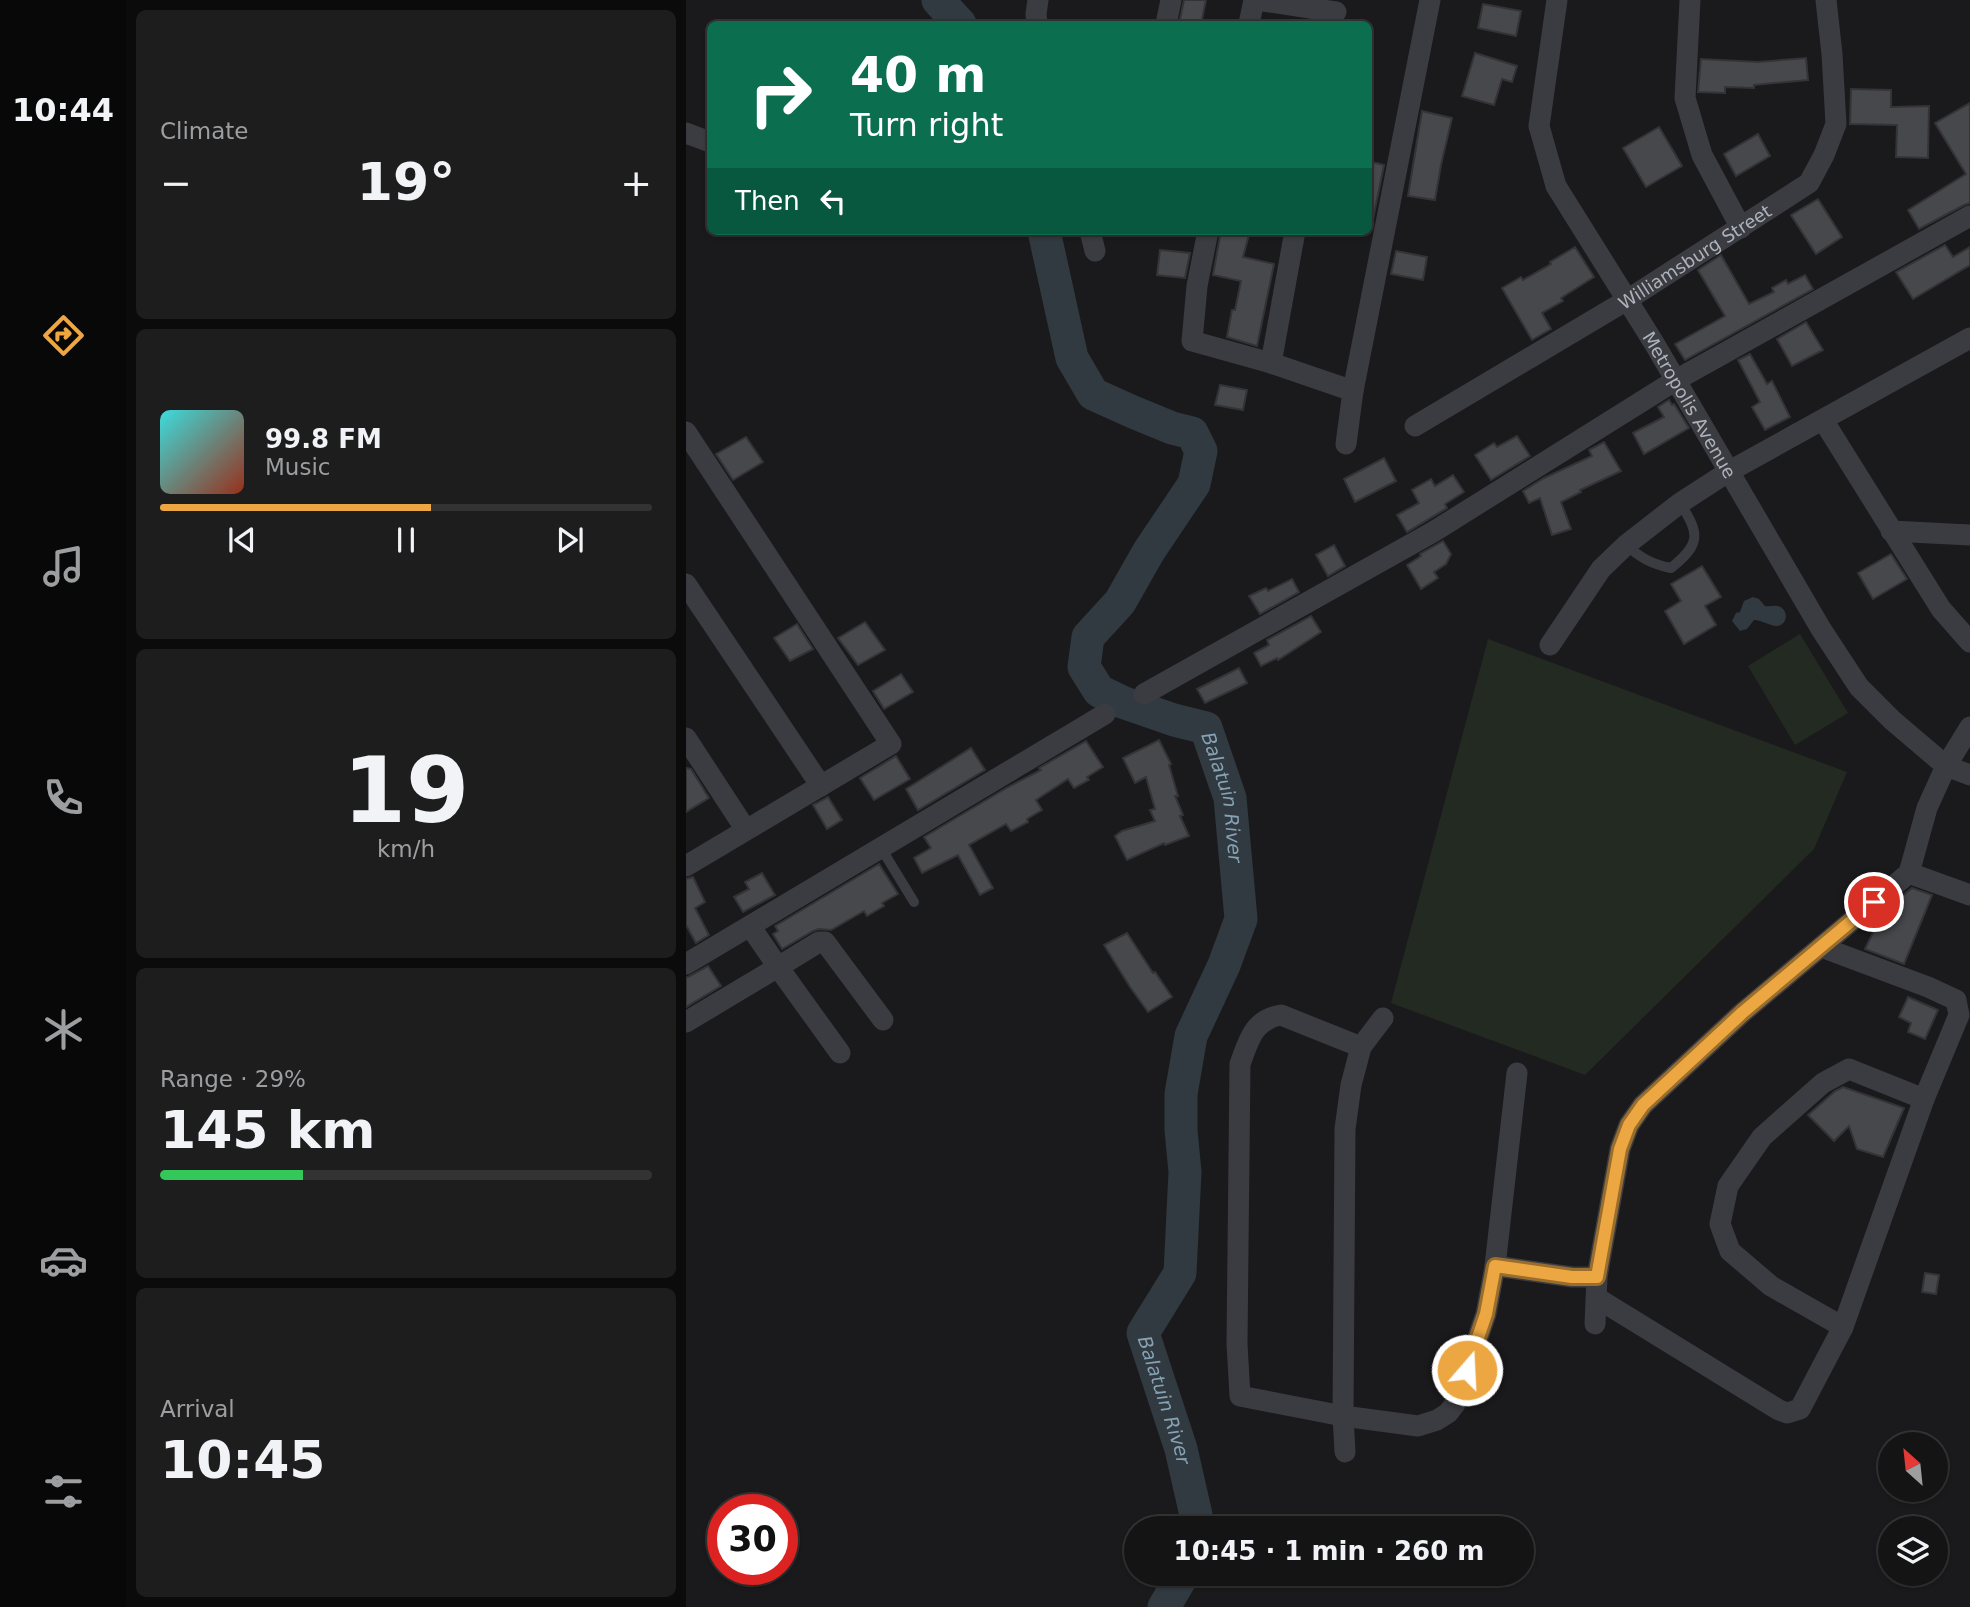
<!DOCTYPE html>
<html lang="en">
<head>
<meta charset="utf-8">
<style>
	body { margin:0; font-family:"DejaVu Sans",sans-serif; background:#1d1d1e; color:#f1f3f6; height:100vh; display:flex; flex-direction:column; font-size:26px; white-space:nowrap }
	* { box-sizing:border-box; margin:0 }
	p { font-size:23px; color:#9d9ea0 }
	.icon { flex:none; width:38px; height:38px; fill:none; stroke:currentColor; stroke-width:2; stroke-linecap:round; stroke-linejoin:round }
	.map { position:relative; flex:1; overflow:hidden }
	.drawer { display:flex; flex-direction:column; gap:10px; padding:10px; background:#0b0b0c; width:560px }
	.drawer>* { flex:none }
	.banner { position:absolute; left:21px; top:21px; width:665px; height:214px; border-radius:10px; box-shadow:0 2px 5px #0004,0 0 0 2px #333334; background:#0b6e4f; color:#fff; overflow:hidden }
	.needle { width:46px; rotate:333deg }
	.buttons { position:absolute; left:1192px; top:1432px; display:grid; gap:14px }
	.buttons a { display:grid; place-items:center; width:70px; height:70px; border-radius:50%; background:#141415; box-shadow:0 2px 5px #0004,0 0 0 2px #333334; font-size:35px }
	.speed { position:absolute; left:21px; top:1494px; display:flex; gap:14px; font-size:35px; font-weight:700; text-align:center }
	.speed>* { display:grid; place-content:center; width:91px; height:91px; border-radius:50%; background:#141415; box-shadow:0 2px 5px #0004,0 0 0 2px #333334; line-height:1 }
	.speed .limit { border:10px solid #d22; background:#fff; color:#111 }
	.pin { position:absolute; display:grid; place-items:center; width:60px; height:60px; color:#fff; margin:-30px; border:4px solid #fff; border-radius:50%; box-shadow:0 2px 7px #0007 }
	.me { position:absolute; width:77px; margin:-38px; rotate:19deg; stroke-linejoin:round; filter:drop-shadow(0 0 5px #0008) }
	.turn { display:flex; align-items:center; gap:24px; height:147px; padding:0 28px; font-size:32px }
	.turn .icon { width:91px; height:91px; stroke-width:2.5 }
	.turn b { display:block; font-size:49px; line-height:60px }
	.then { display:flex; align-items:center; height:66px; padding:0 28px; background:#0003; gap:14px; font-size:26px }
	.big { font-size:52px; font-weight:700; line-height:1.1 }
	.drawer .widget { flex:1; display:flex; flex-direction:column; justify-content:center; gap:10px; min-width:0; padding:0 24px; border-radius:10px; background:#1d1d1e }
	.drawer .dial { align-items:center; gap:0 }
	.dial b { font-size:91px; line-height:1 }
	.song { display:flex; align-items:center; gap:21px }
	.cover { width:84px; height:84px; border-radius:10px; background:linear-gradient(135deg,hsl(180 70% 55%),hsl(10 70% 35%)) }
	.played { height:7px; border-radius:4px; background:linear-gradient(90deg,#eca742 55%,#333334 55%) }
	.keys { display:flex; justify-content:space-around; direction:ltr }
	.heat { display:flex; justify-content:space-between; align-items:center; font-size:38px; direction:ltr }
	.charge { height:10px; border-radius:5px; background:linear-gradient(90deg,#34c759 29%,#333334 0) }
	.trip { position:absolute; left:438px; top:1516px; width:410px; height:70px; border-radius:35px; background:#141415; box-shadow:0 2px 5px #0004,0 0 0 2px #333334; font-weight:700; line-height:70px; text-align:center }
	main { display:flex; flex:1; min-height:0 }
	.dock { display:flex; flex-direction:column; width:126px; justify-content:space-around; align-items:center; background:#080808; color:#9d9ea0 }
	.dock .icon { width:49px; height:49px }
	.dock .selected { color:#eca742 }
	.dock b { font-size:32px; color:#f1f3f6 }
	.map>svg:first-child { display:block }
	.green { fill:#222a22 }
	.water { fill:#303a40 }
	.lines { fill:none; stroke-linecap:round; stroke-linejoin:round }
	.river { stroke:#303a40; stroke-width:33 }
	.building { fill:#47484c; stroke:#343438; stroke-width:2 }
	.service { stroke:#3b3c41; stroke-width:10 }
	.minor { stroke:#3b3c41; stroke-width:21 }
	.route-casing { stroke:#996d2b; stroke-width:18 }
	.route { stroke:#eca742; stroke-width:12 }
	.labels { text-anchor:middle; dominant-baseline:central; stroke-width:6; stroke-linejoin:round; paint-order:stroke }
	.street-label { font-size:18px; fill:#adb2bb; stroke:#151517 }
	.water-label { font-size:19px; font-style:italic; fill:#86a2b4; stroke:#151517 }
</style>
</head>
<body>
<main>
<nav class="dock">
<b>10:44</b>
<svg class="icon selected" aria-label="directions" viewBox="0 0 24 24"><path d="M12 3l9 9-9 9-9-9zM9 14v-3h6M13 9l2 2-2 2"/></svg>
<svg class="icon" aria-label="music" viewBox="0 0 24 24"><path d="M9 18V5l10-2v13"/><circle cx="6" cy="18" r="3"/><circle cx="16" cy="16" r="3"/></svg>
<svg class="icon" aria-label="phone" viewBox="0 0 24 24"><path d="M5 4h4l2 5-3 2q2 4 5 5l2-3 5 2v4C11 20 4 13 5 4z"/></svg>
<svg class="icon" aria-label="climate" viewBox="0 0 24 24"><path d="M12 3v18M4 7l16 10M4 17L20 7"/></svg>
<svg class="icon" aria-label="car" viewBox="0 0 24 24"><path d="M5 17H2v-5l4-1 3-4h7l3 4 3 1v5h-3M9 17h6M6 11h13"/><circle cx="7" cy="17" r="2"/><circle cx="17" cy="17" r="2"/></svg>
<svg class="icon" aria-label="filters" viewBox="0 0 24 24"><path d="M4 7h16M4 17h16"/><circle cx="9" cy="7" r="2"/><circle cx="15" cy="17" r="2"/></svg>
</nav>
<section class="drawer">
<div class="widget"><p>Climate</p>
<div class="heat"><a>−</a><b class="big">19°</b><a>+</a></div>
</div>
<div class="widget">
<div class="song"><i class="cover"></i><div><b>99.8 FM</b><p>Music</p></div></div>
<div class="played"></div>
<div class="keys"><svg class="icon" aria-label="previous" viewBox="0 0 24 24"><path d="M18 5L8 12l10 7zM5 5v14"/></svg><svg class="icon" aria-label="pause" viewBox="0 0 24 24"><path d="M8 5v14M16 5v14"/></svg><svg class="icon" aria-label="next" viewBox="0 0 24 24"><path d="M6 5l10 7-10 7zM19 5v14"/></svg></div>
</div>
<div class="widget dial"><b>19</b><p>km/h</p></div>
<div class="widget"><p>Range · 29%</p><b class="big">145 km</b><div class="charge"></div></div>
<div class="widget"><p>Arrival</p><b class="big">10:45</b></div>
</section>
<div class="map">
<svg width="1284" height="1607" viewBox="0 0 1284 1607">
	<rect width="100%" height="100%" fill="#1a1a1c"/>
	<!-- green -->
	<g class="green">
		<path d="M1114 634 1162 713 1109 745 1062 666Z"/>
		<path d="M802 639 1161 772 1128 849 899 1075 705 1003Z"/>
	</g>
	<!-- water -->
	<path class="water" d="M1067 597 1073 599 1079 606C1085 607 1091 604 1096 608 1103 614 1100 625 1091 626 1083 626 1076 620 1068 620L1061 629 1054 631 1046 621 1050 613 1054 612 1058 601Z"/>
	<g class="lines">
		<!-- river -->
		<g class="river">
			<path d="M252 0 274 24"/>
			<path id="s1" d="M358 231 386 358 407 394 447 412 486 428 506 433 515 451 508 484 463 551 434 602 402 637 398 667 413 691 436 702 488 720 520 728 544 798 555 919 538 965 505 1036 495 1094V1130L499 1172 494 1273 457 1333 495 1449 510 1515 508 1528"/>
			<path d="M478 1607 498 1573"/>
		</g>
	</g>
	<!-- building -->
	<g class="building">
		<path d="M498 0H520L515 24H493Z"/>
		<path d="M797 4 835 11 830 36 792 28Z"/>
		<path d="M789 53 831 66 826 82 816 79 808 105 776 96Z"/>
		<path d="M1120 58 1122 80 1068 85V88L1039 87V93L1012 92 1015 59 1072 62Z"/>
		<path d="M1165 89 1205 90V107L1243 106 1242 158 1210 157 1211 125 1164 124Z"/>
		<path d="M1284 103V203L1278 205 1233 229 1222 210 1280 174 1249 123Z"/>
		<path d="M736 111 766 118 755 165 749 200 722 196Z"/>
		<path d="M973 127 996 166 960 187 937 148Z"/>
		<path d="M1072 134 1084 156 1050 176 1038 154Z"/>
		<path d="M682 161 698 165 687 219H682Z"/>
		<path d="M1132 199 1156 237 1130 254 1105 215Z"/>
		<path d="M535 231H564L557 257 588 264 571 346 541 337 546 310H549L555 281 527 275Z"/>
		<path d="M1259 245 1267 257 1284 247V265L1227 299 1210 272Z"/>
		<path d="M889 247 908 277 875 298 877 301 856 313 865 329 846 340 816 288 835 277 837 280 865 264 864 262Z"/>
		<path d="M474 250 504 253 499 278 471 275Z"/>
		<path d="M710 251 741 257 737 280 705 274Z"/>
		<path d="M1035 255 1063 304 1088 292 1086 288 1100 280 1102 284 1119 275 1127 289 999 360 989 344 1039 316 1012 270Z"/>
		<path d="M1120 322 1137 350 1106 366 1091 339Z"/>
		<path d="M1064 354 1081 384 1086 381 1104 417 1079 430 1066 407 1074 402 1052 360Z"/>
		<path d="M534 385 561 390 557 410 529 405Z"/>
		<path d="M983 400 986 405 988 404 1003 428 958 454 947 433 978 417 972 407Z"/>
		<path d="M831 436 844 456 805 480 789 455 808 443 811 447Z"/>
		<path d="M60 437 77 462 47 480 30 454Z"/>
		<path d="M918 442 935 471 894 490 895 492 875 502 885 529 866 535 854 498 843 503 837 491 858 478 906 456 903 450Z"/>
		<path d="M698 458 710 481 669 502 658 479Z"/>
		<path d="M767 475 778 492 759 504 761 508 721 532 711 515 733 503 726 490 745 479 749 486Z"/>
		<path d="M757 541 765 554 760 564 748 572 752 578 735 589 721 565 735 556 734 554Z"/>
		<path d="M648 545 659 566 642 576 630 555Z"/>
		<path d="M1205 554 1221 579 1187 599 1172 573Z"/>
		<path d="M1016 566 1035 597 1019 606 1030 625 998 644 979 611 995 601 985 584Z"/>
		<path d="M606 579 613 592 574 614 563 596 580 588 582 591Z"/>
		<path d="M625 616 635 632 592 660 591 658 575 666 568 653 583 645 581 640Z"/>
		<path d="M179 622 199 650 172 665 152 638Z"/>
		<path d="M111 624 127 649 104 661 88 638Z"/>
		<path d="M553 668 561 683 519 703 511 689Z"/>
		<path d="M215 674 227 692 198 709 187 691Z"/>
		<path d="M473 740 485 764 483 765 492 796H489L497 815 494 816 503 836 479 845 478 843 441 860 429 836 436 831 469 821 464 810 469 809 460 777 449 783 437 758Z"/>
		<path d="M400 741 417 767 401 777 403 780 388 788 382 779 350 800 356 810 341 819 342 822 325 831 320 824 283 845 307 888 294 895 272 855 236 873 228 858 245 848 238 837 322 787 355 770 353 768Z"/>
		<path d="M285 748 299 770 232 810 220 789Z"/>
		<path d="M210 756 224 779 188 800 174 778Z"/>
		<path d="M0 768 5 769 23 798 0 812Z"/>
		<path d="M142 797 156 820 141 829 127 805Z"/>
		<path d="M193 864 212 894 196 903 198 906 181 916 178 911 145 930 133 929 127 931 96 949 87 934 92 931 89 926Z"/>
		<path d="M76 873 89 895 57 912 48 897 63 889 59 882Z"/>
		<path d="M7 877 19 902 9 908 23 935 10 943 0 925V879Z"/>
		<path d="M1226 888 1246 895 1218 964 1179 949 1197 912Z"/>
		<path d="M441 933 467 973 469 972 486 997 462 1012 444 987 418 945Z"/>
		<path d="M22 966 35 986 0 1007V978Z"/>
		<path d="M1222 997 1252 1010 1239 1039 1222 1032 1225 1023 1213 1017Z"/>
		<path d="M1157 1087 1218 1108 1197 1157 1171 1149 1163 1126 1148 1141 1122 1115 1149 1091Z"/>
		<path d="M1239 1273 1253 1275 1250 1294 1236 1292Z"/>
	</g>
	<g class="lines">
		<!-- service -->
		<g class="service">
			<path d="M940 545C955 558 965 564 985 568 1015 544 1014 534 994 503"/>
			<path d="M195 848 228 902"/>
		</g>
		<!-- minor -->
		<g class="minor">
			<path d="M571 0 650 12"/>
			<path id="s2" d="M871 0 853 126 870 186 968 343 1135 629 1173 687 1206 720 1260 766 1284 775"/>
			<path d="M1004 0 999 98 1016 155 1055 228"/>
			<path d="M351 24 350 14 352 0"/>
			<path d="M480 24 485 0"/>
			<path d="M563 24 568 0"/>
			<path d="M0 133 24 142"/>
			<path d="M404 231 409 251"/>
			<path d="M522 231 511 286 506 341 585 363 667 391"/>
			<path d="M585 363 609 231"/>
			<path d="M1137 420 1255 609 1284 642"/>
			<path id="s3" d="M729 426 941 300 1123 183 1138 155 1150 124 1146 54 1140 0"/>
			<path d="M0 432 205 744 0 866"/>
			<path d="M660 444 667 391 744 0"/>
			<path d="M1205 531 1284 535"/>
			<path d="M0 584 135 786"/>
			<path d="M864 645 915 569 940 545 994 503 1042 472 1284 338"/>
			<path d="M458 694 747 532 990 380 1284 216"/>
			<path d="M0 738 60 830"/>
			<path d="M1223 873 1284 895"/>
			<path d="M0 964 419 714"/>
			<path d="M0 1022 92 967 64 926"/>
			<path d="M675 1047 595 1015C567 1020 563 1040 554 1064L551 1344 554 1396 657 1416 732 1426 751 1420 762 1413 769 1404 800 1314 809 1266 831 1073"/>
			<path d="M154 1053 92 967 133 942H139L197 1020"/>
			<path d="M809 1266 886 1277H911"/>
			<path d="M911 1298 1093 1410 1101 1413 1114 1409 1157 1327 1238 1099 1273 1015 1270 1000 1242 987 1135 947"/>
			<path d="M909 1324 911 1277 934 1149 943 1125 957 1105 1056 1013 1223 873 1241 808 1260 766 1284 727"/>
			<path d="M1157 1327 1085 1286 1044 1251 1034 1224 1042 1186 1076 1137 1137 1083 1163 1069 1238 1099"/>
			<path d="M659 1452 657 1416 659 1129 665 1085 675 1047 697 1018"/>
		</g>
	</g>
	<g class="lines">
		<defs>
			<path id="route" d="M781 1370 800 1314 809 1266 886 1277H911L934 1149 943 1125 957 1105 1056 1013 1188 902"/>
		</defs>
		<!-- route casing -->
		<use href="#route" class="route-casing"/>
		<!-- route -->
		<use href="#route" class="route"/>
	</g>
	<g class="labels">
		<!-- street labels -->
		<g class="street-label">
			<text stroke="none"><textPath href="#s3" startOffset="327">Williamsburg Street</textPath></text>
			<text stroke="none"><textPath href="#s2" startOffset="446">Metropolis Avenue</textPath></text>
		</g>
		<!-- water labels -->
		<g class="water-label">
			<text stroke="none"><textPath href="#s1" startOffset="763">Balatuin River</textPath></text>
			<text stroke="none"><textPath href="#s1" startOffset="1393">Balatuin River</textPath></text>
		</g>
	</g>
</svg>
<div class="buttons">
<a><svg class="needle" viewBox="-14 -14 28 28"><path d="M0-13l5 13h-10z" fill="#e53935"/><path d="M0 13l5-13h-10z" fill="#9d9ea0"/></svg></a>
<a><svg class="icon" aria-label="layers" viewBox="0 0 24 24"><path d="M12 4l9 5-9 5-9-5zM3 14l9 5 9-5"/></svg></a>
</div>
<div class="speed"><div class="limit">30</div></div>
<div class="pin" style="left:1188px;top:902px;background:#d93025"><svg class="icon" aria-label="arrive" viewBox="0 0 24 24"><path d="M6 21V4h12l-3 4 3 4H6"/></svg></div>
<svg class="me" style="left:781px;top:1370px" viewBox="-20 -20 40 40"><circle r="17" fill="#eca742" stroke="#fff" stroke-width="3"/><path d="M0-11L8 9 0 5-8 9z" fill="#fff"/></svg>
<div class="trip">10:45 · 1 min · 260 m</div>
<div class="banner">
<div class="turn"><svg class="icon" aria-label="right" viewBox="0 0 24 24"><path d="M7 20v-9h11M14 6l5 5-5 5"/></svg><div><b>40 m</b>Turn right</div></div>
<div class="then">Then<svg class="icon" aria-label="left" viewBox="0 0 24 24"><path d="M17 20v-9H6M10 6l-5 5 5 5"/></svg></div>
</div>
</div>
</main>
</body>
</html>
